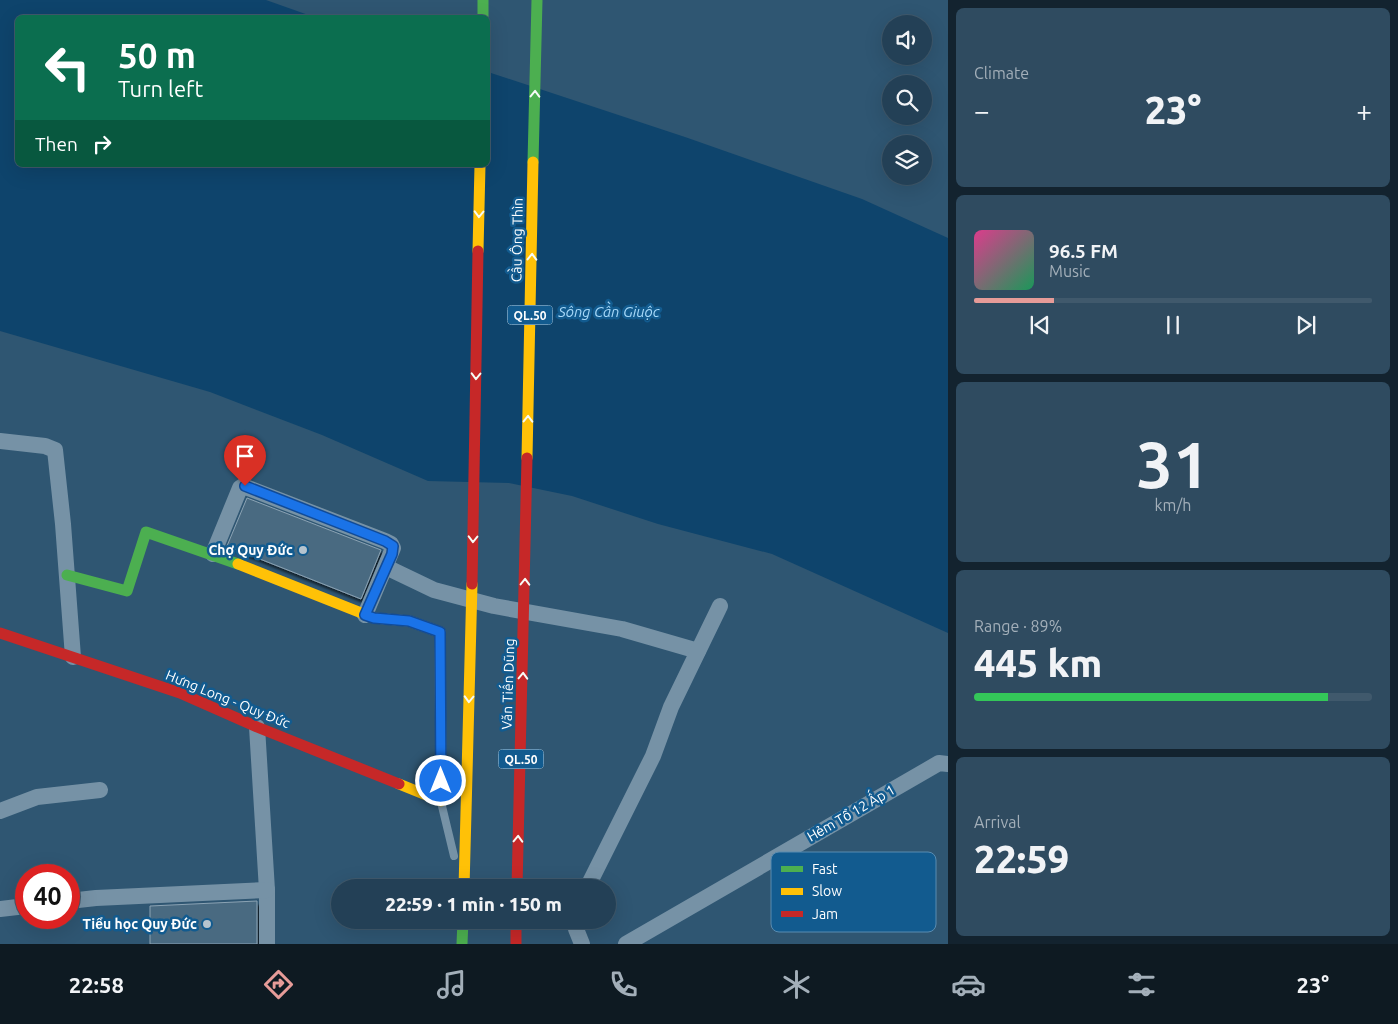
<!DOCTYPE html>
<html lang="en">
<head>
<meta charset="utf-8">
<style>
	body { margin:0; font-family:Ubuntu,sans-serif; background:#2f4b60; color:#f1f3f6; height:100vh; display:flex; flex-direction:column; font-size:19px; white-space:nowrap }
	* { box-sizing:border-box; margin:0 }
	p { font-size:16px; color:#a3afb9 }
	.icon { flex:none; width:28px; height:28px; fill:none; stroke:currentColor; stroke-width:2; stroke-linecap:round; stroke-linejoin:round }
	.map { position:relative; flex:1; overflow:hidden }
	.drawer { display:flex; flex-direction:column; gap:8px; padding:8px; background:#13232f; width:450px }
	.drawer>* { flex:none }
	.hud { position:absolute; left:15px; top:15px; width:475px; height:152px; border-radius:8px; box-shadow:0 5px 20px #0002,0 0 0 1px #40596c; background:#0b6e4f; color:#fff; overflow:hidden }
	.controls { position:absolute; left:882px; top:15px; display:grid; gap:10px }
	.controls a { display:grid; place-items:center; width:50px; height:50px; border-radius:50%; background:#234056; box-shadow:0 5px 20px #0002,0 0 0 1px #40596c; font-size:25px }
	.speed { position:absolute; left:15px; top:864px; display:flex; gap:10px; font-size:25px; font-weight:700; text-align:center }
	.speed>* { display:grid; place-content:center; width:65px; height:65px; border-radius:50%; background:#234056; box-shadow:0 5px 20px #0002,0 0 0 1px #40596c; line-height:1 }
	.speed .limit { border:8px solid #d22; background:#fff; color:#111 }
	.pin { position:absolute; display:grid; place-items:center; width:42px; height:42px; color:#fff; margin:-51px -21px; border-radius:50% 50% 50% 0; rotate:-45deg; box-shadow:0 0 5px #0007 }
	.pin .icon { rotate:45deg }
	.me { position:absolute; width:55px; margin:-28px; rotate:0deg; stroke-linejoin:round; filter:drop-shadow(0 0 4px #0008) }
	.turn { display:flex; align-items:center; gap:18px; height:105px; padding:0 20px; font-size:22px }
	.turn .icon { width:65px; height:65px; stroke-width:2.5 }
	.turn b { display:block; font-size:35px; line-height:42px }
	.then { display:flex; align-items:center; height:48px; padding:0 20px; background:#0003; gap:10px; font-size:19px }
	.big { font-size:38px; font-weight:800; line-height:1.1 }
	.drawer .tile { flex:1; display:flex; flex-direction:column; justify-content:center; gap:8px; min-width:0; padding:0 18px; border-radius:8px; background:#2f4b60 }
	.drawer .dial { align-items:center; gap:0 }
	.dial b { font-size:65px; line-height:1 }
	.song { display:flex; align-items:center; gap:15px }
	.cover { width:60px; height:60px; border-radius:8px; background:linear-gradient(135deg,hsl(330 70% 55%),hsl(150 70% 35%)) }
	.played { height:5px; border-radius:2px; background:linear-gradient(90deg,#e69b98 20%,#40596c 20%) }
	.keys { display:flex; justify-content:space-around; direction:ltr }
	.heat { display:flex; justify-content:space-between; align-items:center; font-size:28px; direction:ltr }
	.charge { height:8px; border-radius:4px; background:linear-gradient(90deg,#34c759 89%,#40596c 0) }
	.trip { position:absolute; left:331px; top:879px; width:285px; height:50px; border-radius:25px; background:#234056; box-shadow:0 5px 20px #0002,0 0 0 1px #40596c; font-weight:800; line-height:50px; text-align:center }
	.dock { display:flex; height:80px; justify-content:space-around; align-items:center; background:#0e1a22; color:#a3afb9 }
	.dock .icon { width:35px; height:35px }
	.dock .on { color:#e69b98 }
	.dock b { font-size:22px; color:#f1f3f6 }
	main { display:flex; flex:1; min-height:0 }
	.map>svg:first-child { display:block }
	.water { fill:#0e446c }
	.building { fill:#4a6a81; stroke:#8ba3b4; filter:url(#shadow) }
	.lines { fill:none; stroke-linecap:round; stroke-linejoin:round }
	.lane { stroke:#7692a6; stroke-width:8 }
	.street { stroke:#7692a6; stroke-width:16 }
	.fast { stroke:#4caf50; stroke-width:11 }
	.slow { stroke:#ffc107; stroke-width:11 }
	.jam { stroke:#c62828; stroke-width:11 }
	.oneway { stroke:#f6fbf6 }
	.route-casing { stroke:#114b97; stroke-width:12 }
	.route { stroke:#1a73e8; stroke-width:9 }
	.poi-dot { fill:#b6c4ce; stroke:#125b8f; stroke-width:2 }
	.labels { text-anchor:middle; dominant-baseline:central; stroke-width:5; stroke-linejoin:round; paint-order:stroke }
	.shield { fill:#125b8f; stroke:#b8cedd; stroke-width:1 }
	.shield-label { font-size:12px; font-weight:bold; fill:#fff }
	.street-label { font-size:14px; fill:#fff; stroke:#125b8f }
	.poi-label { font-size:14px; font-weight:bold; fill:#fff; stroke:#125b8f; text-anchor:end }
	.water-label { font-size:15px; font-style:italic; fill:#a8d9f9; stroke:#125b8f }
	.key { fill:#125b8f; stroke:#598cb1; stroke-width:1 }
	.key-label { font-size:14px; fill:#fff }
</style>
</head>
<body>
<main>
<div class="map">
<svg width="948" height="944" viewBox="0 0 948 944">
	<defs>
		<filter id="shadow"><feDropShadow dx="4.5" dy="4.5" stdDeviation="1" flood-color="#0009"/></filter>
	</defs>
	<rect width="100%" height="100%" fill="#2f5672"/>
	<!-- water -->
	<path class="water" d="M0 0H266L314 17 18 18V165H488V72L685 137 862 199 948 238V633L772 554 658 524 572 496 509 483 428 481 322 435 210 392 0 331Z"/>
	<!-- building -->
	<g class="building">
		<path d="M247 498 381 550 361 599 227 546Z"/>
		<path d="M257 901V944H150V906Z"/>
	</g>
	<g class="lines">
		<!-- lane -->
		<path class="lane" d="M441 802 454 856"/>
		<!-- street -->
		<g class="street">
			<path d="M0 441 45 446 55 450 63 524 73 657"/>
			<path d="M213 554 240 488 243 486 385 541 391 544 393 548 365 615"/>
			<path d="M386 567 434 590 494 606 622 629 698 651"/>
			<path d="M257 727 267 890V944"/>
			<path d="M0 811 37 797 100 790"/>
			<path d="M587 888 653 756 671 707 720 606"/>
			<path d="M69 901 96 898 267 890"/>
			<path d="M0 909 26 906"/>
			<path d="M576 920V929L582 944"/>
			<path d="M626 944 939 763 948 764"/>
		</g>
		<!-- fast -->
		<g class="fast">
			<path d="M483 0V18"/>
			<path d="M533 162 537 0"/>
			<path d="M67 575 127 591 146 532 238 564"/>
			<path d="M462 944 463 920"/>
		</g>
		<!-- slow -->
		<g class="slow">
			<path d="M478 251 480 165"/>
			<path d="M527 458 533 162"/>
			<path d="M238 564 374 618 409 621 440 632 441 801 399 784"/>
			<path d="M464 888 472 584"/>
		</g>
		<!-- jam -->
		<g class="jam">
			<path d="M472 584 478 251"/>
			<path d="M0 633 180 693 257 727 399 784"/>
			<path d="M517 888 527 458"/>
			<path d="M516 920V944"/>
		</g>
	</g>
	<!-- one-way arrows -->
	<defs><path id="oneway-chevron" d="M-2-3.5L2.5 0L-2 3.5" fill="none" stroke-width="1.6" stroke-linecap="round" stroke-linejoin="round" transform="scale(1.25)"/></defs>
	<g class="oneway">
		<use href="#oneway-chevron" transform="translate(535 94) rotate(-89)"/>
		<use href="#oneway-chevron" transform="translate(479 214) rotate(91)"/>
		<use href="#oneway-chevron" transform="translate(532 257) rotate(-89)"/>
		<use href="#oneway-chevron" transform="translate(476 376) rotate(91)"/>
		<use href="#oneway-chevron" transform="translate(528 419) rotate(-89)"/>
		<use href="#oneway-chevron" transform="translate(473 539) rotate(91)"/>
		<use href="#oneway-chevron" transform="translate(525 582) rotate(-89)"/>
		<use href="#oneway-chevron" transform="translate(523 676) rotate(-88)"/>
		<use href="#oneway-chevron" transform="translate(469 699) rotate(92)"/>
		<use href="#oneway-chevron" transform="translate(518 839) rotate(-88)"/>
	</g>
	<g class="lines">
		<defs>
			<path id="route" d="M245 486 385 541 393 546 392 554 365 615 374 618 409 621 440 632 441 781"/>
		</defs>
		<!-- route casing -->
		<use href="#route" class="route-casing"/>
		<!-- route -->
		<use href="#route" class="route"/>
	</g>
	<!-- markers -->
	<g class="poi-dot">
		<circle cx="303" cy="550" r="5"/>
		<circle cx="207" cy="924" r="5"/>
	</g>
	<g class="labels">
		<!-- shield labels -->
		<g class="shield">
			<rect x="507.5" y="305.5" width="45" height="19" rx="4"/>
			<rect x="498.5" y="749.5" width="45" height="19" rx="4"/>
		</g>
		<g class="shield-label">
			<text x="530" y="315">QL.50</text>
			<text x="521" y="759">QL.50</text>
		</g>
		<!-- street labels -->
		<g class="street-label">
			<text transform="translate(517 240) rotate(-89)">Cầu Ông Thìn</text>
			<text transform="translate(508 684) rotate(-88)">Văn Tiến Dũng</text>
			<text transform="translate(228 699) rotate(22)">Hưng Long - Quy Đức</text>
			<text transform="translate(851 813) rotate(-30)">Hẻm Tổ 12 Ấp 1</text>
		</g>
		<!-- poi labels -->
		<g class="poi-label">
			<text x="293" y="550">Chợ Quy Đức</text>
			<text x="197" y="924">Tiểu học Quy Đức</text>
		</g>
		<!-- water labels -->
		<g class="water-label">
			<text x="609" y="311">Sông Cần Giuộc</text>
		</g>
	</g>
	<!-- legend -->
	<rect x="771" y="852" width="165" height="80" rx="8" class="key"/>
	<rect x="781" y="866" width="22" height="6" fill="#4caf50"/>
	<rect x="781" y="888" width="22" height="7" fill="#ffc107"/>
	<rect x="781" y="911" width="22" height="6" fill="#c62828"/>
	<g class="key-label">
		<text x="812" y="874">Fast</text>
		<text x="812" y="896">Slow</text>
		<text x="812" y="919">Jam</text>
	</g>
</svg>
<div class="controls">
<a><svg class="icon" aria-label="sound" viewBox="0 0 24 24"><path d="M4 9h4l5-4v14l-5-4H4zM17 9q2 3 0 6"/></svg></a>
<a><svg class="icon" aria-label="search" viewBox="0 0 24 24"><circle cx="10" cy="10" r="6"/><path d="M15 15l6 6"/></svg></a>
<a><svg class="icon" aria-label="layers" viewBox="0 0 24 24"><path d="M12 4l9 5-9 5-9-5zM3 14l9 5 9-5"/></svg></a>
</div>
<div class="speed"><div class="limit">40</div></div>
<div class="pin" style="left:245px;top:486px;background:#d93025"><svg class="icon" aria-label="arrive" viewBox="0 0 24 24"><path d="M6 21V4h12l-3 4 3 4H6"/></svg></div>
<svg class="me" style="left:441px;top:781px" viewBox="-20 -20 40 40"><circle r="17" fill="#1a73e8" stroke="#fff" stroke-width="3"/><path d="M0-11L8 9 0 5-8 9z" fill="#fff"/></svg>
<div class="trip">22:59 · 1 min · 150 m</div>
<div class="hud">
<div class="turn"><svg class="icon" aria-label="left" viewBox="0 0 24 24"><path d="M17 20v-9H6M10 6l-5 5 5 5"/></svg><div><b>50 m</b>Turn left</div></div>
<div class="then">Then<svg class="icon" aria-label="right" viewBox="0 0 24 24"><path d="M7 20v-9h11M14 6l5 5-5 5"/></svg></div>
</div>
</div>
<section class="drawer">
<div class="tile"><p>Climate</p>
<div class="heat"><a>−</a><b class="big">23°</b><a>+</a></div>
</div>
<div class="tile">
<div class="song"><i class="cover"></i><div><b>96.5 FM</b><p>Music</p></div></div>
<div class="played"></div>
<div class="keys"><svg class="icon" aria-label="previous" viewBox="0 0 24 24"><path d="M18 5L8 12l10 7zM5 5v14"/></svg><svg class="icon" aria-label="pause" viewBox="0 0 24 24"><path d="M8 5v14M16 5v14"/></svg><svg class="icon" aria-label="next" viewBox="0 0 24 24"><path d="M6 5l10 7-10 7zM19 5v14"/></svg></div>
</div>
<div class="tile dial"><b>31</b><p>km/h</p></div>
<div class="tile"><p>Range · 89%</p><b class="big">445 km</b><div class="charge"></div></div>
<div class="tile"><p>Arrival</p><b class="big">22:59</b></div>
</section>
</main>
<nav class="dock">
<b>22:58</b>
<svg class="icon on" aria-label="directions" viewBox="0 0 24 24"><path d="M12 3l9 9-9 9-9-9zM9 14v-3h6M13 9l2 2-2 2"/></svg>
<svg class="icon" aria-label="music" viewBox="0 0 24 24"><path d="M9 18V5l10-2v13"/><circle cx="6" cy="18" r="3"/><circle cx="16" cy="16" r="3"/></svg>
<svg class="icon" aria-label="phone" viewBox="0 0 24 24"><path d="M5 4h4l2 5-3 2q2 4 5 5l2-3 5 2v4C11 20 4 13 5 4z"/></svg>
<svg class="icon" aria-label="climate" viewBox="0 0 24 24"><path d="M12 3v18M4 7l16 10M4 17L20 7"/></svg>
<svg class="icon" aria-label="car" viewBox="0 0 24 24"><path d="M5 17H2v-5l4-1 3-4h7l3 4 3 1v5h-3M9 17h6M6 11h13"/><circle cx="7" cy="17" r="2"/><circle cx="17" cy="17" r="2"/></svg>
<svg class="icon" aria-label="filters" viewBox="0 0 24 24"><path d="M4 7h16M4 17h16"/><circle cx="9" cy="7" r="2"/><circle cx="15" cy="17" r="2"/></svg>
<b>23°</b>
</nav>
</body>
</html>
